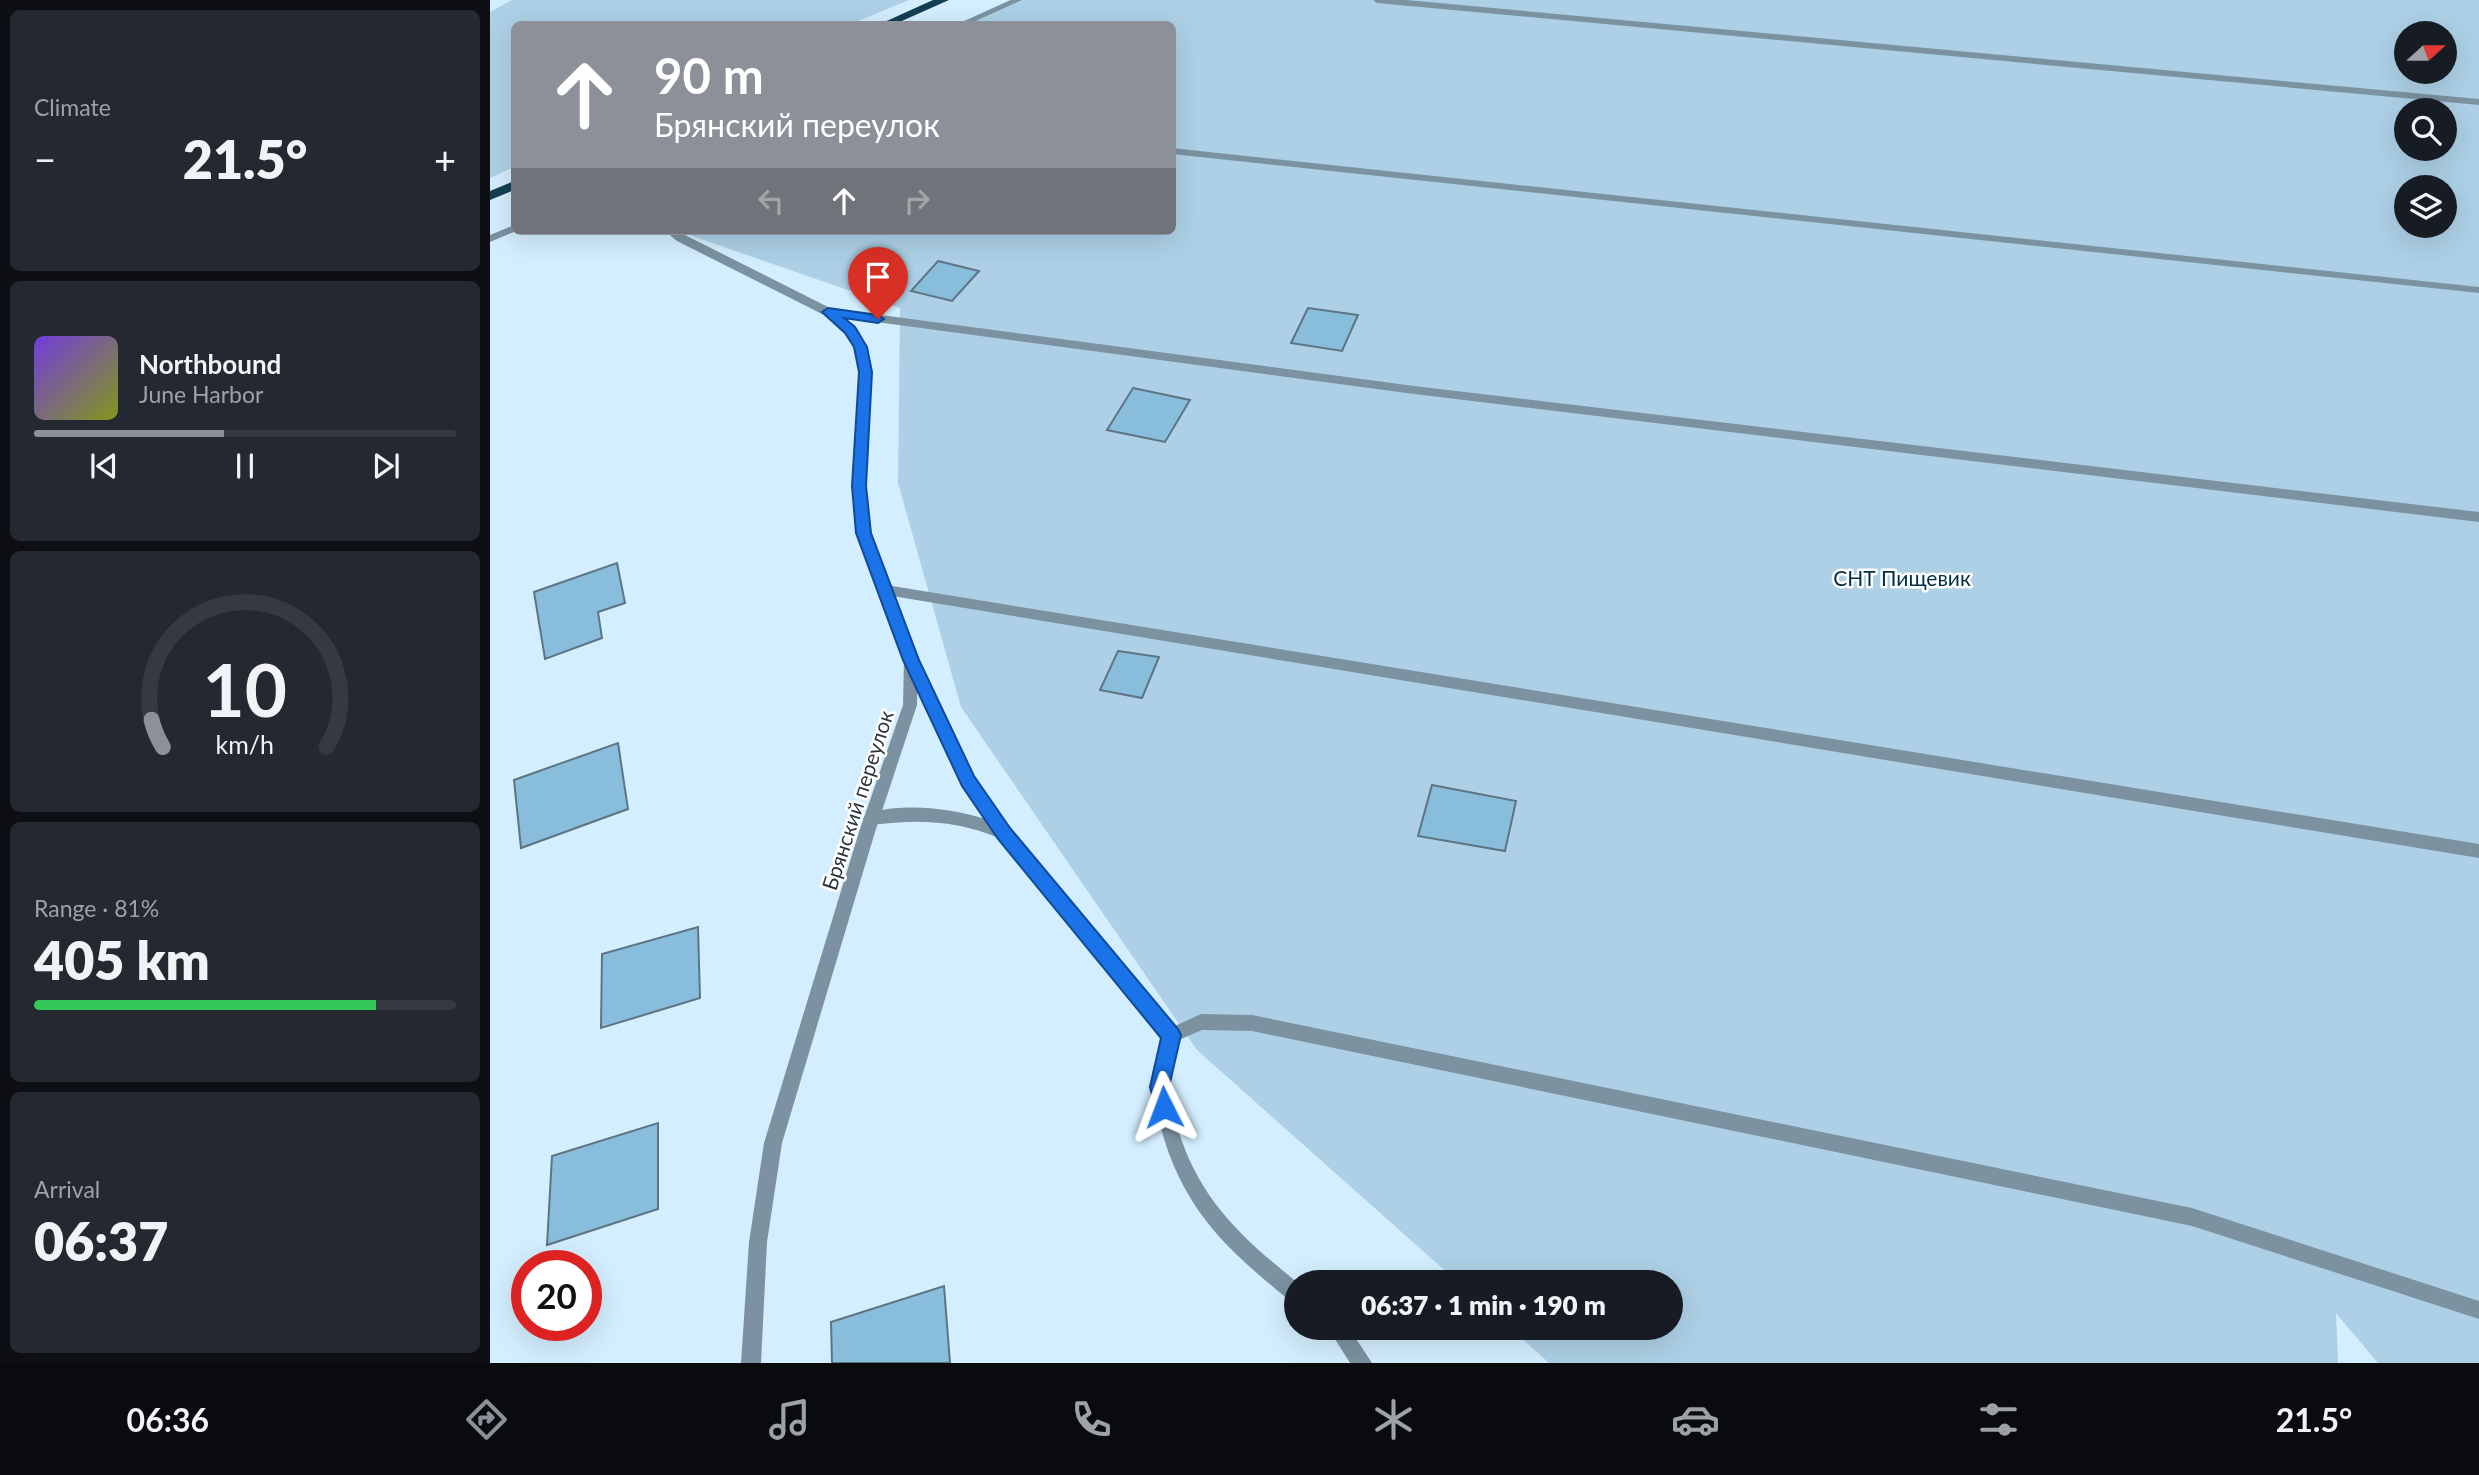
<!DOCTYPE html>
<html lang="en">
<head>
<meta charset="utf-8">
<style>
	body { margin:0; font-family:Lato,sans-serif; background:#242831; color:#f1f3f6; height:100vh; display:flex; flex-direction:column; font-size:26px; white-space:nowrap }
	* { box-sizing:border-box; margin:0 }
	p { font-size:23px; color:#9ea1a6 }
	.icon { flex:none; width:38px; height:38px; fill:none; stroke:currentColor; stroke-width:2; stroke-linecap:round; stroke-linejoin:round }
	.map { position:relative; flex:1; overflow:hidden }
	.panel { display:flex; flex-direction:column; gap:10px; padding:10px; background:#0d0f14; width:490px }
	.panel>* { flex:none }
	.banner { position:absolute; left:21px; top:21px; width:665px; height:214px; border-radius:10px; box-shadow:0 7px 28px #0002; background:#8c9099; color:#fff; overflow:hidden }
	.needle { width:46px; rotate:69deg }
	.buttons { position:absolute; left:1904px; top:21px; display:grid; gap:14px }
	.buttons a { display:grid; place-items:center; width:63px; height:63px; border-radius:50%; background:#171b24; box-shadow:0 7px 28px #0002; font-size:35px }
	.speed { position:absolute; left:21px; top:1250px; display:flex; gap:14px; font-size:35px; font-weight:700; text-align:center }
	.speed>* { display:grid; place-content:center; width:91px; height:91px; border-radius:50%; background:#171b24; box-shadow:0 7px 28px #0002; line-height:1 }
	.speed .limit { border:10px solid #d22; background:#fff; color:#111 }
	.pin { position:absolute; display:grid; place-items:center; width:60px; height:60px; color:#fff; margin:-72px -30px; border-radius:50% 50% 50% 0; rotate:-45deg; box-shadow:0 0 7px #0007 }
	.pin .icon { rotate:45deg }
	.me { position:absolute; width:77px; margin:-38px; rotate:357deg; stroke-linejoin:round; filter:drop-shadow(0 0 5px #0008) }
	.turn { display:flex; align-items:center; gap:24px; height:147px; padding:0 28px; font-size:32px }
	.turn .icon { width:91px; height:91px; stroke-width:2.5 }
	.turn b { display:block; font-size:49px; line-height:60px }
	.lanes { display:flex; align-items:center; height:66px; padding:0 28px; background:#0003; justify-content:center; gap:35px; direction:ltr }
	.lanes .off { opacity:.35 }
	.big { font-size:52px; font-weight:800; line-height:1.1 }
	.panel .tile { flex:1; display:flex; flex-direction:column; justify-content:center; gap:10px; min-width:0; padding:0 24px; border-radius:10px; background:#242831 }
	.panel .dial { align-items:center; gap:0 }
	.dial svg { height:182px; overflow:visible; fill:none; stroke:#363941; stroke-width:7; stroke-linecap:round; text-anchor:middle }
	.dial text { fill:#f1f3f6; stroke:none }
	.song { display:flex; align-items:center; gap:21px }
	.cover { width:84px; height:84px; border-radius:10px; background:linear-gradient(135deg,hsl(260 70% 55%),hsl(70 70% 35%)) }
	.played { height:7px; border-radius:4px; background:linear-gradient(90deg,#8c9099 45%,#363941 45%) }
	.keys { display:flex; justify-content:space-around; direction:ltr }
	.heat { display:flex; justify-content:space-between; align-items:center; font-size:38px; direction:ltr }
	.charge { height:10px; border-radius:5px; background:linear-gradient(90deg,#34c759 81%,#363941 0) }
	.trip { position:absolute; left:794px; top:1270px; width:399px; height:70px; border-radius:35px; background:#171b24; box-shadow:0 7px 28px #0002; font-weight:800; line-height:70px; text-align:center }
	.tab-bar { display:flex; height:112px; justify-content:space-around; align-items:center; background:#090b0e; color:#9ea1a6 }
	.tab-bar .icon { width:49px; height:49px }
	.tab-bar .on { color:#8c9099 }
	.tab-bar b { font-size:32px; color:#f1f3f6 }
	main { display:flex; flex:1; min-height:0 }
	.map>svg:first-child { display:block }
	.green { fill:#add0e6; fill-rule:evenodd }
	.building { fill:#88bddb; stroke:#5d7583; stroke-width:2 }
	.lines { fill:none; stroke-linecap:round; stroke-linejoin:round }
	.service { fill:#7c92a0; fill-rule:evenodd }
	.minor { fill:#7c92a0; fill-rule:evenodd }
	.trunk { fill:#143e54; fill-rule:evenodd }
	.route { fill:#1a73e8; stroke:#114b97; stroke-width:2 }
	.labels { text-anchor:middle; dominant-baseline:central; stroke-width:5; stroke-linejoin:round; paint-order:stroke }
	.park-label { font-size:21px; fill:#002e43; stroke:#fff }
	.street-label { font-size:21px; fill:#2c373d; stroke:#fff }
</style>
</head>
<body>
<main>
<section class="panel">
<div class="tile"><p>Climate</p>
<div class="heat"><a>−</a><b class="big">21.5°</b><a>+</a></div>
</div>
<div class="tile">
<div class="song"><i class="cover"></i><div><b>Northbound</b><p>June Harbor</p></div></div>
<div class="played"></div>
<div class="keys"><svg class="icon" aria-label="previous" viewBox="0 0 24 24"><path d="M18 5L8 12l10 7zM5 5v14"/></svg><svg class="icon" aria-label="pause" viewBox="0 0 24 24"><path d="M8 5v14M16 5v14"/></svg><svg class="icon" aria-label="next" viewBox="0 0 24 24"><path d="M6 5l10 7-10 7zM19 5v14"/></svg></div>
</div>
<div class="tile dial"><svg viewBox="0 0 100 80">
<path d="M14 69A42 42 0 1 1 86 69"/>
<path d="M14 69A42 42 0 0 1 9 57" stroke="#8c9099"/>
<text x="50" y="56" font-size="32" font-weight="700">10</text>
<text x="50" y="72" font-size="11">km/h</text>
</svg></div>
<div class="tile"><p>Range · 81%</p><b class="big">405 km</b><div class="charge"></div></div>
<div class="tile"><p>Arrival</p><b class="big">06:37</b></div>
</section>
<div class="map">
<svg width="1989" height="1363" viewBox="0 0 1989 1363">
	<rect width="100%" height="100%" fill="#d3eefe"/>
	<!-- green -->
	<g class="green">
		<path d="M22 0H419L361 24H24V167L0 178V12Z"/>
		<path d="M520 0H1989V1363H1888L1846 1313 1848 1363H1059L1020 1328H1181V1283H969L707 1050 471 707 408 483 410 308 202 236 196 231H682V24H467ZM1916 33H1955V72H1916ZM1916 110H1955V149H1916ZM1916 187H1955V226H1916Z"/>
	</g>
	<!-- building -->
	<g class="building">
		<path d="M448 261 489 271 462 301 421 291Z"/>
		<path d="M818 308 868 315 852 351 801 343Z"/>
		<path d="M643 388 700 400 675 442 617 430Z"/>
		<path d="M127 563 135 603 108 612 112 638 55 659 44 592Z"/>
		<path d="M628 651 669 657 652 698 610 690Z"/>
		<path d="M128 743 138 809 31 848 24 780Z"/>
		<path d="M942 785 1026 801 1015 851 928 836Z"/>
		<path d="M208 927 210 998 111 1028 112 954Z"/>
		<path d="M168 1123V1209L57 1245 62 1156Z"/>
		<path d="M454 1286 460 1363H342L341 1322Z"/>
	</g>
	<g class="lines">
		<!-- service -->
		<g class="service">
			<path d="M521 0H532L479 24H468Z"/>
			<path d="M883 0H916L1989 99V105L887 3Z"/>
			<path d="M682 148 1989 287V293L682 154Z"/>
			<path d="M24 225 26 231 0 242V235Z"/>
			<path d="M338 308 924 386 1989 512V522L924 394 334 315V309Z"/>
			<path d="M396 585 1989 844V858L396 595 389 590Z"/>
			<path d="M421 655 426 656 428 660 483 777 519 828 685 1026 711 1014 762 1015 1702 1208 1989 1301V1319L1702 1226 762 1031 712 1030 689 1040C684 1054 679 1068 679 1082 678 1097 684 1114 688 1129 709 1199 752 1238 808 1283L807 1303 800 1301C738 1250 695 1212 672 1132 667 1117 661 1100 661 1084 662 1068 668 1052 673 1037L509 838C466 820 427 819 381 825L376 824 373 819 376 814C411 802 461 808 496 819L473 785 414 660 416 656Z"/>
			<path d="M838 1328H859L882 1363H860Z"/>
		</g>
		<!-- minor -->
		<path class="minor" d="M175 231H187L342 309 364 327 376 347 381 372 375 486 380 532 428 660 427 705 385 832 292 1143 277 1242 271 1363H251L259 1242 274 1143 369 832 413 705 414 660 368 532 363 486 369 372 364 347 356 332 334 315 187 241Z"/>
		<!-- trunk -->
		<g class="trunk">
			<path d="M443 0H459L405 24H390Z"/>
			<path d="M24 181V190L0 200V191Z"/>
		</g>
	</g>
	<!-- route -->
	<path class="route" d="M338 308 388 315 394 319 388 323 354 318 365 327 377 347 382 372 376 486 381 533 429 660 484 776 520 828 688 1029 691 1035 679 1087 684 1107 681 1114 674 1117 667 1114 660 1087 671 1038 508 839 472 786 413 660 366 533 362 486 369 372 364 347 355 333 332 312Z"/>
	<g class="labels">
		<!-- park labels -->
		<g class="park-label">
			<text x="1412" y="577">СНТ Пищевик</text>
		</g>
		<!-- street labels -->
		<g class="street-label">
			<text transform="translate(367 800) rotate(-72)">Брянский переулок</text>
		</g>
	</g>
</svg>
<div class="buttons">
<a><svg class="needle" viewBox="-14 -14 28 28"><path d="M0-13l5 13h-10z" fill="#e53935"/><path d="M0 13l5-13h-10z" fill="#9ea1a6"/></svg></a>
<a><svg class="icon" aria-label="search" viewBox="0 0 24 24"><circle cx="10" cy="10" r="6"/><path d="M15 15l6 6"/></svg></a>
<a><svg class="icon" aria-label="layers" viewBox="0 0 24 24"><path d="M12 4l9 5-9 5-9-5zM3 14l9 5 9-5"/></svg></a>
</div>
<div class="speed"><div class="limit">20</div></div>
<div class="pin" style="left:388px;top:319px;background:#d93025"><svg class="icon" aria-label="arrive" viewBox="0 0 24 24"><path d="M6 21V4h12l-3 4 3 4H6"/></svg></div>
<svg class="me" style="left:674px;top:1107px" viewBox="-20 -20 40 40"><path d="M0-17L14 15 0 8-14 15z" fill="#1a73e8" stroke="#fff" stroke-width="4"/></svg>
<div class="trip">06:37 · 1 min · 190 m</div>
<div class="banner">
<div class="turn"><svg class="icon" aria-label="ahead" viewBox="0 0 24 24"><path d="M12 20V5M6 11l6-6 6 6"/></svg><div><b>90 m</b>Брянский переулок</div></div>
<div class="lanes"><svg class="icon off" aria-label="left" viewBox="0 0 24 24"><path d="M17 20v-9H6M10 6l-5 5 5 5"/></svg><svg class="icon" aria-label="ahead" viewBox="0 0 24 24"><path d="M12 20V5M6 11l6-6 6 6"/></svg><svg class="icon off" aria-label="right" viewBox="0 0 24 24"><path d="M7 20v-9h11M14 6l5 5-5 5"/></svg></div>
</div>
</div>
</main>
<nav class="tab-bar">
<b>06:36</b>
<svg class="icon on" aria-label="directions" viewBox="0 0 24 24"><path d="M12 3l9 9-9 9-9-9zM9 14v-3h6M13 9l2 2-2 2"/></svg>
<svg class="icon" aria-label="music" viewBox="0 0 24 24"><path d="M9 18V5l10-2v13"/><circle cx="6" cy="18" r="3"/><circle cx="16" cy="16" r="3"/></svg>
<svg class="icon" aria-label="phone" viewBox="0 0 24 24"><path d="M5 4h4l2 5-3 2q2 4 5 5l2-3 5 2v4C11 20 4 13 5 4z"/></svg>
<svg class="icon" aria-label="climate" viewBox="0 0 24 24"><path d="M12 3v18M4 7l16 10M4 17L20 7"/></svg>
<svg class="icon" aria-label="car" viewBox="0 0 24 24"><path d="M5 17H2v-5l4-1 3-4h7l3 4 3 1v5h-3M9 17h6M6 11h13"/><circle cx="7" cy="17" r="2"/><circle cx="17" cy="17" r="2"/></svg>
<svg class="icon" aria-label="filters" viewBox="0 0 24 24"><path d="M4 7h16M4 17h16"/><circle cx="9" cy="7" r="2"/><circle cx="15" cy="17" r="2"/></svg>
<b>21.5°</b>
</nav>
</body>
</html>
